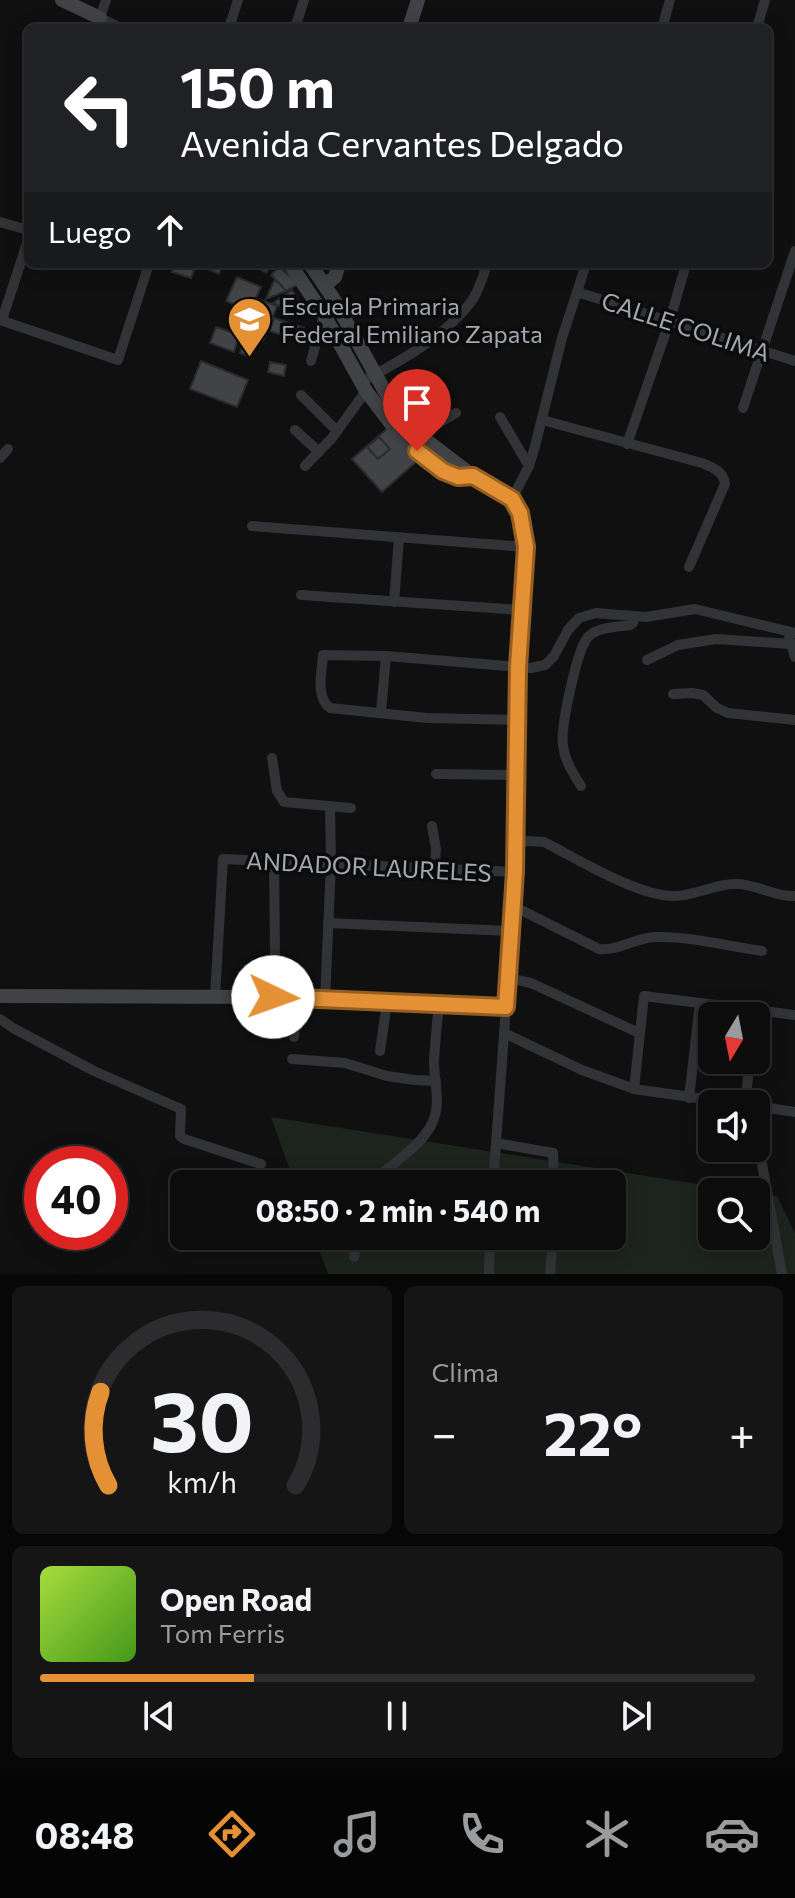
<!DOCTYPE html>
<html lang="es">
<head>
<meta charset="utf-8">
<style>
	body { margin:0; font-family:Commissioner,sans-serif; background:#151516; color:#f1f3f6; height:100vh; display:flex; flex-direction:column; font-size:30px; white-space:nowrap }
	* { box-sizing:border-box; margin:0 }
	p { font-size:26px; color:#9a9b9d }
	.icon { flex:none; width:44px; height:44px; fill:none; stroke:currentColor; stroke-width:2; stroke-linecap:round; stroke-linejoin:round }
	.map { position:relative; height:1274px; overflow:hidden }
	.panel { display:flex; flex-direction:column; gap:12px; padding:12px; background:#070707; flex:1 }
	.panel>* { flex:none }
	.guide { position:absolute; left:24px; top:24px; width:748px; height:244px; border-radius:12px; box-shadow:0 4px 20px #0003,0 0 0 2px #2c2c2e; background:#202124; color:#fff; overflow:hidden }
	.needle { width:52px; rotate:190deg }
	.fabs { position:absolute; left:698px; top:1002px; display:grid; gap:16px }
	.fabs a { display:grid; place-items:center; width:72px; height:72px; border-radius:12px; background:#0c0c0d; box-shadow:0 4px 20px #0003,0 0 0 2px #2c2c2e; font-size:40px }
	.speed { position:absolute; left:24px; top:1146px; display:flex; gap:16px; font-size:40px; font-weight:700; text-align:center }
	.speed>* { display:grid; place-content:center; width:104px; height:104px; border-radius:50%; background:#0c0c0d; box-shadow:0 4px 20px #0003,0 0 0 2px #2c2c2e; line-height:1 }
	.speed .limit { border:12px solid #d22; background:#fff; color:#111 }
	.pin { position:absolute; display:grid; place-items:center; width:68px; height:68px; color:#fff; margin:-82px -34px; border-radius:50% 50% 50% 0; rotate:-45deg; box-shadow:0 0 8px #0007 }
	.pin .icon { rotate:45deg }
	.me { position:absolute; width:88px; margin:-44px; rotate:93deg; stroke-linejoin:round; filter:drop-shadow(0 0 6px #0008) }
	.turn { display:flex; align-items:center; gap:28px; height:168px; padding:0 24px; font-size:36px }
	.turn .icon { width:104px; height:104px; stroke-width:2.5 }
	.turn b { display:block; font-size:56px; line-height:68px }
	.then { display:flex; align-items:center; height:76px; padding:0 24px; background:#0003; gap:16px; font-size:30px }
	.big { font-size:60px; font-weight:700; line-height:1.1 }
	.panel .widget { flex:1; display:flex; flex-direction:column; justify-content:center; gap:12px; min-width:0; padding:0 28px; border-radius:12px; background:#151516 }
	.panel .dial { align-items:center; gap:0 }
	.dial svg { height:208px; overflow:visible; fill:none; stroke:#2c2c2e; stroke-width:7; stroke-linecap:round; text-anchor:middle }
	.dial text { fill:#f1f3f6; stroke:none }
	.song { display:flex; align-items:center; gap:24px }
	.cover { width:96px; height:96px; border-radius:12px; background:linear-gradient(135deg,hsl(80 70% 55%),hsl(100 70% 35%)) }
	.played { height:8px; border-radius:4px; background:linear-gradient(90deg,#e49135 30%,#2c2c2e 30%) }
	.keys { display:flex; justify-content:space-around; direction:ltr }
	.heat { display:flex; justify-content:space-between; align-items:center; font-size:44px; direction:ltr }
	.panel .tiles { flex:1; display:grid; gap:12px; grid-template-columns:1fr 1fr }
	.widget:last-child { grid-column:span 2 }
	.trip { position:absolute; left:170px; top:1170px; width:456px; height:80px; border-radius:12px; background:#0c0c0d; box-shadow:0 4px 20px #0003,0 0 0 2px #2c2c2e; font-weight:700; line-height:80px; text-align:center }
	.tab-bar { display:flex; height:128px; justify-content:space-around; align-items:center; background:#050505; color:#9a9b9d }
	.tab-bar .icon { width:56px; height:56px }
	.tab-bar .on { color:#e49135 }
	.tab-bar b { font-size:36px; color:#f1f3f6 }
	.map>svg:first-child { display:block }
	.green { fill:#1d241d }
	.building { fill:#414347; stroke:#2a2b2d; stroke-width:2 }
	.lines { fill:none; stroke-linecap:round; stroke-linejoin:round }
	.street { stroke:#313336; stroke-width:10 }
	.secondary { stroke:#404246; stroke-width:14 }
	.route-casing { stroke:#945e22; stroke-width:20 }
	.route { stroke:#e49135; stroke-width:14 }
	.labels { text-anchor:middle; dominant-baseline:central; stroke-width:7; stroke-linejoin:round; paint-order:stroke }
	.poi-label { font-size:24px; fill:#a2a9b1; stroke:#0b0b0c; text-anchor:start }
	.street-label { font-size:24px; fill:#a2a9b1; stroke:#0b0b0c }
</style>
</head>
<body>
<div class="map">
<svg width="795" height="1274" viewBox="0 0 795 1274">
	<rect width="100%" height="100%" fill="#101011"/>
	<!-- green -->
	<path class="green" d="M271 1117 748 1192H712V1236H756V1193L777 1196 795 1233V1274H328L314 1236H612V1184H295Z"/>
	<!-- building -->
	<g class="building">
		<path d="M175 264 194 270 191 278 172 272Z"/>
		<path d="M205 264H223L219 274 203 267Z"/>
		<path d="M253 264H272L266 273Z"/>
		<path d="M279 267 299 284 286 291 271 275Z"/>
		<path d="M237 277 261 287 250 311 226 301Z"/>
		<path d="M274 281 278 282 286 291 266 299Z"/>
		<path d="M292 290 301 304 291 311 273 303Z"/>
		<path d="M258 299 277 306 263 341 245 334Z"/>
		<path d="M274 318 304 328 300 341 270 331Z"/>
		<path d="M216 327 239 335 234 352 210 343Z"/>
		<path d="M243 342 254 346 251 357 240 353Z"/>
		<path d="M201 361 248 380 237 407 190 389Z"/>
		<path d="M270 362 286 365 284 376 268 372Z"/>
		<path d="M388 428 417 461 382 492 352 459Z"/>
		<path d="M379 437 390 449 378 459 367 447Z"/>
	</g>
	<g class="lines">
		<!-- street -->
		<g class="street">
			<path d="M106 0 100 18 121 28"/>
			<path d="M229 28 238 0"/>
			<path d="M295 28 304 0"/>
			<path d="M662 28 670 0"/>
			<path d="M757 28 765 0"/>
			<path d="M0 222 28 230"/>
			<path d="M577 292 795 361"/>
			<path d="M0 320 118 360 149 264"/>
			<path d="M2 320 28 240"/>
			<path d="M311 361 324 315 333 298"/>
			<path d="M361 382C399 362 448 335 473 299 480 288 483 276 487 264"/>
			<path d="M301 395 337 431"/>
			<path d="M743 408 795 251"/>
			<path d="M500 417 529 466"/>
			<path d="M542 420 702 463C714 468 723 471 725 484L689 567"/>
			<path d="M295 430 319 452"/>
			<path d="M420 434 456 413"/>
			<path d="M627 444 670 320 686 264"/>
			<path d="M0 458 8 449"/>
			<path d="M305 466 332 438 366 391"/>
			<path d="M512 499 529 466 534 450 562 338 586 264"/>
			<path d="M252 526 526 547"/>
			<path d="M301 595 521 610"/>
			<path d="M394 602 399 538"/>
			<path d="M789 638 795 657"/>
			<path d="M647 660 678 645 716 639 791 644"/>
			<path d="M673 694 692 693 703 695 717 708 728 713 795 720"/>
			<path d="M381 712 386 656"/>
			<path d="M517 720 427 718 330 708C315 697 322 671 323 655L386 656 531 668 545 665 554 656 568 630 579 618 596 613 646 617 695 609 795 633"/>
			<path d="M272 758 277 791 284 802 351 808"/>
			<path d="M436 774 516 775"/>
			<path d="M581 786C573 773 565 761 563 746 560 729 577 649 588 637 598 627 616 627 630 625L633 623 634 617"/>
			<path d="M432 826 436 849 435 869"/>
			<path d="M515 844 528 841 544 842C578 859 637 896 674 896 695 896 714 884 735 884 755 883 774 897 795 896"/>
			<path d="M513 906 599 949C618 951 635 938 655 937 688 936 728 946 762 951"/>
			<path d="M328 923 511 931"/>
			<path d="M508 978 531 983 639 1033"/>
			<path d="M215 997 223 859 515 872"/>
			<path d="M273 997 275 955 274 861"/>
			<path d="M325 999 331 864 330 806"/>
			<path d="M0 1019 13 1028 94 1071 181 1109 180 1136 184 1139 261 1164"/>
			<path d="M504 1033 582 1070 634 1089 740 1104"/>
			<path d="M294 1037 296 1018 294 998"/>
			<path d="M380 1051 387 1002"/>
			<path d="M292 1059 345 1063 387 1076 415 1080 436 1081"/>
			<path d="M634 1089 644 996 795 1015"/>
			<path d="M689 1098 700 1003"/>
			<path d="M745 1104 750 1060"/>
			<path d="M756 1106 795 1112"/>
			<path d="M756 1131 782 1274"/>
			<path d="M496 1143 553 1153 554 1184"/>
			<path d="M374 1184 378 1177C395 1162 417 1148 429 1129 443 1107 434 1085 434 1061 435 1042 437 1023 439 1004"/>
			<path d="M493 1184 506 1007"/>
			<path d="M354 1257 359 1236"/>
			<path d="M489 1274 490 1236"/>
			<path d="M550 1274 553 1236"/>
		</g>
		<!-- secondary -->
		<g class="secondary">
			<path d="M62 0 100 18 97 28"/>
			<path d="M409 28 418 0"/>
			<path d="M290 264 324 315 366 391 402 438 443 471 458 477 473 476"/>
			<path d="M325 285 335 277 339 264"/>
			<path d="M0 996 273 997 506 1007 515 872 518 667 526 547 524 530 520 513 512 499 473 476 426 440 401 415 388 397 333 298 310 264"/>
		</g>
	</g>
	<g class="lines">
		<defs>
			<path id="route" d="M273 997 506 1007 515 872 518 667 526 547 520 513 512 499 473 476 458 477 443 471 417 451"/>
		</defs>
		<!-- route casing -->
		<use href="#route" class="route-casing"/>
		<!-- route -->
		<use href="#route" class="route"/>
	</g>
	<!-- icons -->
	<defs>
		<symbol id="school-pin" viewBox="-11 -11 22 30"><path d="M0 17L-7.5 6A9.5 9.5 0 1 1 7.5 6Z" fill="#e49135" stroke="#0b0b0c"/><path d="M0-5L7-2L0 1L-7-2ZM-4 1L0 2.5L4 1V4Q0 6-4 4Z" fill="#fff"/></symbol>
	</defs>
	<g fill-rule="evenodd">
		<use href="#school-pin" x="224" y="294" width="51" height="69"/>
	</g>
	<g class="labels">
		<!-- poi labels -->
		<g class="poi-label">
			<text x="281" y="305">Escuela Primaria<tspan x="281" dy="28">Federal Emiliano Zapata</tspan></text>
		</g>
		<!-- street labels -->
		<g class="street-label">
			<text transform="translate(686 326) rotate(18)">CALLE COLIMA</text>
			<text transform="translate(369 866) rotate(3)">ANDADOR LAURELES</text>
		</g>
	</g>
</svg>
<div class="fabs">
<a><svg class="needle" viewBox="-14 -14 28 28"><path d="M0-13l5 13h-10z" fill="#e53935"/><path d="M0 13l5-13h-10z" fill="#9a9b9d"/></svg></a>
<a><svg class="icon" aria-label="sound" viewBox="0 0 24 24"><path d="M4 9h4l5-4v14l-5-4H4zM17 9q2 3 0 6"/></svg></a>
<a><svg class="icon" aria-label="search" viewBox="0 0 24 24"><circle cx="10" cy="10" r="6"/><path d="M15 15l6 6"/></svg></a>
</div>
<div class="speed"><div class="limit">40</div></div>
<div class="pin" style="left:417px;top:451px;background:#d93025"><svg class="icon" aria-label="arrive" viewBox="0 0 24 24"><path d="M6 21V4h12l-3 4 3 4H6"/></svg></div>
<svg class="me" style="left:273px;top:997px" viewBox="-20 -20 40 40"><circle r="19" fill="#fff"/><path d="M0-13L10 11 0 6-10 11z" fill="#e49135"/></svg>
<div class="trip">08:50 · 2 min · 540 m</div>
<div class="guide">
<div class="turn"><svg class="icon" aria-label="left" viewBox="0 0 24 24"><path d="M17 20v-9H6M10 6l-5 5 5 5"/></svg><div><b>150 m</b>Avenida Cervantes Delgado</div></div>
<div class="then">Luego<svg class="icon" aria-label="ahead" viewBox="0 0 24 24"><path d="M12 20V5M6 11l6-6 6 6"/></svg></div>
</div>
</div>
<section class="panel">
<div class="tiles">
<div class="widget dial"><svg viewBox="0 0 100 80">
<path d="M14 69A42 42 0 1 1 86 69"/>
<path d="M14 69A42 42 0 0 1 11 33" stroke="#e49135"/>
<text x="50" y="56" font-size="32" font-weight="700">30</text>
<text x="50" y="72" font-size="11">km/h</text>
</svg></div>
<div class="widget"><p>Clima</p>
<div class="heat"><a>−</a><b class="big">22°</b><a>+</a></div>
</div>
<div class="widget">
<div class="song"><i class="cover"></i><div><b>Open Road</b><p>Tom Ferris</p></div></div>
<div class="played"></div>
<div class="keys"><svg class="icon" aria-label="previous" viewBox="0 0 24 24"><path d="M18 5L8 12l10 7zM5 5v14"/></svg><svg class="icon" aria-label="pause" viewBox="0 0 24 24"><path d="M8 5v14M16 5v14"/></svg><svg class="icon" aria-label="next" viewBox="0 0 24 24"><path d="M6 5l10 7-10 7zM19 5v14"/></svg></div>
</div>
</div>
</section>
<nav class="tab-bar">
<b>08:48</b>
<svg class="icon on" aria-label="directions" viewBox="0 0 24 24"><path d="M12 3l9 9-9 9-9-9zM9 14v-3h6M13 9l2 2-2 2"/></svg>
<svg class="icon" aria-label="music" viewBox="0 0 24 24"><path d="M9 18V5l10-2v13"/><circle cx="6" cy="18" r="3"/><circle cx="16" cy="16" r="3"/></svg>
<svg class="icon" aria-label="phone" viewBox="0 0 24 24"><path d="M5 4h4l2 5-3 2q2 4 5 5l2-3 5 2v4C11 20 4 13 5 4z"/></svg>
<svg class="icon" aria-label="climate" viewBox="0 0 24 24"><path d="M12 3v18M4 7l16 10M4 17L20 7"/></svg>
<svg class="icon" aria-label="car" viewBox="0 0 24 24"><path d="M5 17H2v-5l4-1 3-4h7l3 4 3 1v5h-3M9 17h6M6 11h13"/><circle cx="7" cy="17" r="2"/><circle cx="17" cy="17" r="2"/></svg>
</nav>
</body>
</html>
